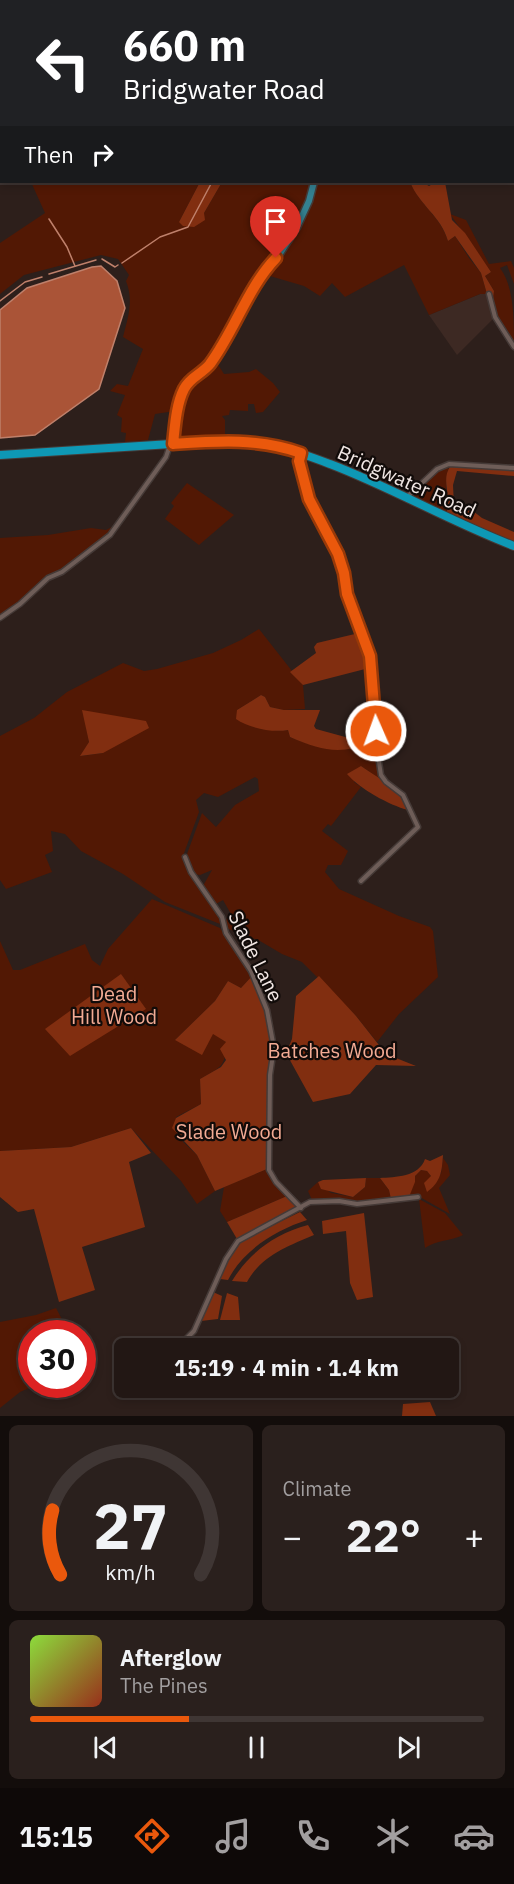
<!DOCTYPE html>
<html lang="en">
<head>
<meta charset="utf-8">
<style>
	body { margin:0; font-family:"IBM Plex Sans",sans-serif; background:#2a201d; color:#f1f3f6; height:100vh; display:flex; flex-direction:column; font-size:22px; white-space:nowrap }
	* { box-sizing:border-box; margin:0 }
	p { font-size:20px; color:#a29fa0 }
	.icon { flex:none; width:33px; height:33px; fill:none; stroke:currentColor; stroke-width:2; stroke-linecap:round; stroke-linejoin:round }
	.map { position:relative; height:1416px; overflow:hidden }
	.panel { display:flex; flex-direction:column; gap:9px; padding:9px; background:#130d0b; flex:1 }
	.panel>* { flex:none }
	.banner { position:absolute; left:0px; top:0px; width:514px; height:183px; box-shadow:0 3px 9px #0003,0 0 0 2px #3f3634; background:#202124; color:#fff; overflow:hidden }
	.speed { position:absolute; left:18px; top:1320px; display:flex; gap:12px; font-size:30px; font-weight:700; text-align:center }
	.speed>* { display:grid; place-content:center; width:78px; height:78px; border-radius:50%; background:#221714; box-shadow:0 3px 9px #0003,0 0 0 2px #3f3634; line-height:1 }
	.speed .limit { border:9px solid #d22; background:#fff; color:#111 }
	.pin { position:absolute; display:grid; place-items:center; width:51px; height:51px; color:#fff; margin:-62px -26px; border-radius:50% 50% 50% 0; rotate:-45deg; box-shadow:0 0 6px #0007 }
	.pin .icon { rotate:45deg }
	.me { position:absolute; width:66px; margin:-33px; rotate:358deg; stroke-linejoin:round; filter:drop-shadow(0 0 4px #0008) }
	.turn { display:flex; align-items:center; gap:21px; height:126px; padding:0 24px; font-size:27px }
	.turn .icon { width:78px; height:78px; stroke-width:2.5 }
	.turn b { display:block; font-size:42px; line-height:51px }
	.then { display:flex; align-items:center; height:57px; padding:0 24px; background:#0003; gap:12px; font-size:22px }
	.big { font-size:45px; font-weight:700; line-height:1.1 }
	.panel .widget { flex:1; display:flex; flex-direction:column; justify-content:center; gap:9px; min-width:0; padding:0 21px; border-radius:9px; background:#2a201d }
	.panel .dial { align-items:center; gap:0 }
	.dial svg { height:156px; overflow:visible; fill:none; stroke:#3f3634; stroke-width:7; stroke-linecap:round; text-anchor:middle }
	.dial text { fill:#f1f3f6; stroke:none }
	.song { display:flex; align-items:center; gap:18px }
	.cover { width:72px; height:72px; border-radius:9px; background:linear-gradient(135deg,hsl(90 70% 55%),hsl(10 70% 35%)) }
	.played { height:6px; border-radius:3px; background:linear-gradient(90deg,#ea580c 35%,#3f3634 35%) }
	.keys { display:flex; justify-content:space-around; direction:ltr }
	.heat { display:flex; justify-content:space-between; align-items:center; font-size:33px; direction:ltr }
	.panel .tiles { flex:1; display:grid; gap:9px; grid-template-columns:1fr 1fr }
	.widget:last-child { grid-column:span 2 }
	.trip { position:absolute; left:114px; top:1338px; width:345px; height:60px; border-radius:9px; background:#221714; box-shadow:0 3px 9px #0003,0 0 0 2px #3f3634; font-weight:700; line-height:60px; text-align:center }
	.tabs { display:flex; height:96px; justify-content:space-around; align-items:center; background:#0e0908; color:#a29fa0 }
	.tabs .icon { width:42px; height:42px }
	.tabs .selected { color:#ea580c }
	.tabs b { font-size:27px; color:#f1f3f6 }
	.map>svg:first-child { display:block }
	.built { fill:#3d2923 }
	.green { fill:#521804; fill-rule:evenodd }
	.forest { fill:#812e10 }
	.water { fill:#aa5437; stroke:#bf806b; stroke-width:1.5 }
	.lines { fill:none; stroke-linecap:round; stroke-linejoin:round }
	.stream { stroke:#bf806b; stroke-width:1.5 }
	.minor-casing { stroke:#453a37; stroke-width:7 }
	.major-casing { stroke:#453a37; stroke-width:9 }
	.highway-casing { stroke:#453a37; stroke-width:10 }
	.minor { stroke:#6e5d58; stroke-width:4 }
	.major { stroke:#348090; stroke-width:6 }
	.highway { stroke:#0e98b5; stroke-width:8 }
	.route-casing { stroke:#983908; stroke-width:15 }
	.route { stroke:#ea580c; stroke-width:10 }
	.labels { text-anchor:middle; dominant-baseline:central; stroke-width:4.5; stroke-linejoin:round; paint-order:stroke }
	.street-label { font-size:20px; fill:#f1e7e4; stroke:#110b09 }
	.park-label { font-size:20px; fill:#f3ab94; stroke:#110b09 }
</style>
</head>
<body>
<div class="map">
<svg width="514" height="1416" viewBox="0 0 514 1416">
	<rect width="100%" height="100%" fill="#2d1f1b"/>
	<!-- built -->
	<path class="built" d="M480 294H487L493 319 457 355 429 315Z"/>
	<!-- green -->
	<g class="green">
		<path d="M0 0H166L2 2 0 158Z"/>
		<path d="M335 0H514V155L513 2Z"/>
		<path d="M31 182H200L179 222 204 213 222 182H311L298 220 273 258 259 271 246 299 208 363 187 379 182 386 175 411 155 414 148 440 125 442 126 433 121 432 122 418 117 415 125 395 110 391 117 384 128 386 143 349 123 337C128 317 134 301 126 281L129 275 118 259 101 255 24 275 0 294V243L45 213Z"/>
		<path d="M315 182H410C419 204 441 217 448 241L455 236 469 258 481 273 487 294H480L429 315 404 265 345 297 332 283 320 296 304 286 263 274 281 255Z"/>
		<path d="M450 214 466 220 489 264 511 261 514 268V284L507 265 500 268C514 286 514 320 514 344L497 317 493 299 494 291 485 276 491 272Z"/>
		<path d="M215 360 224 374 249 372 256 369 273 383 280 392 263 412 256 413 254 404H248V411L230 410 229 415 222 416 225 420V435L178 439C173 401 189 384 215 360Z"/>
		<path d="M449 466 446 480V493L449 497 447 513 414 496V493L435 473Z"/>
		<path d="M187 483 234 515 199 545 165 519 174 506 171 503Z"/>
		<path d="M114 526 107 535 64 568 45 578 22 601 0 616V538L48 535 91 528 106 530Z"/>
		<path d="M259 629 303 685 305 709 284 710 270 707 265 697 261 695 237 710C253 721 268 734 288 730L290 737C319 749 345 754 373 742L381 780 361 766 354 782 361 787 331 826 328 824 322 831 348 851 341 865H328L325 872 339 889 399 916 430 927 433 931 438 977 399 1014 377 1042 356 1016 302 962 282 954 260 941 226 928V920L231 914 223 900 214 905 203 886 212 870 200 875 194 874 187 854 202 813 216 827 235 805 259 791 258 779 255 777 218 797 204 793 196 800 199 812 183 856 190 873 221 918 220 924 165 902 123 874 81 851 65 834 51 831 53 851 45 855 52 872 6 889 0 880V736L34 718 67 692 123 663 144 671 157 669 213 653 241 640ZM83 710 103 753 81 756 89 742Z"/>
		<path d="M152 899 220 928 252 976 241 988 228 981 215 1001 175 1040 213 1033 226 1042C226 1067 221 1067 200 1079L201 1104 176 1117 183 1142 197 1155 215 1191 197 1204 181 1181 131 1128 71 1147 0 1151V941L13 970H20L85 944 92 960 100 966 108 949Z"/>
		<path d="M443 1158 448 1165 450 1175 439 1188 450 1214 420 1197H409L415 1176 421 1170 427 1171 431 1176 441 1174Z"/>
		<path d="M267 1169 274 1183 287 1196 227 1222 220 1211 224 1187Z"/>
		<path d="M366 1178H380L389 1190 391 1199 357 1203 340 1199 312 1200 308 1191 318 1182 331 1193 353 1197 365 1187Z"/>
		<path d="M419 1199 445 1213 463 1235C451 1241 436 1240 425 1248Z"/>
		<path d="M56 1308 69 1333 32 1334V1384L36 1385 20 1392 0 1408V1322L36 1315Z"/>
	</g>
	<!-- forest -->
	<g class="forest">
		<path d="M200 182H222L204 213 205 220 194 227 183 226 179 222Z"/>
		<path d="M410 182H422L429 186 436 182H445L452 220 465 233 491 272 485 276 494 291 493 299 490 295 487 294 481 273 455 236 448 241C441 216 420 206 410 182Z"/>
		<path d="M451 465 514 470V476L457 471 453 485 454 506 458 510 473 511 482 518 514 532V542L447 513C447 507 449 503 448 498 447 487 443 476 451 465Z"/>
		<path d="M359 633 369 668 303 685 290 672 316 653 314 647 317 643Z"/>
		<path d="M261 695 265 697 270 707 284 710H320L314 726 316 729 349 738 374 735 373 742C340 755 323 751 290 737L288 730C272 733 249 728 236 719L237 710Z"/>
		<path d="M82 710 146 721 149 728 103 753 80 756 89 742Z"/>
		<path d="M361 766C378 778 401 789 408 810 389 805 360 789 347 774Z"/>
		<path d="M121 974 146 1009 70 1056 45 1029Z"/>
		<path d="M252 976 267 1017 271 1045 267 1169 215 1191 197 1155 172 1128 176 1118 201 1104 200 1079 221 1067 226 1060 220 1049 226 1042 213 1034 202 1055 175 1040 215 1001 228 981 241 988Z"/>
		<path d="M319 976 356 1016 386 1054 416 1066 376 1065 350 1094 313 1102 286 1053 292 1039 296 996Z"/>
		<path d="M131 1128 151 1153 129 1162 145 1227 82 1247 95 1290 59 1302 34 1209 18 1212 0 1197V1151L71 1147Z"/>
		<path d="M443 1155C442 1171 441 1182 427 1192L424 1183 431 1176 427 1171 421 1170 415 1176V1182L409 1197 391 1199 389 1190 380 1178C395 1177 419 1177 425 1159L430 1161Z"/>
		<path d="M366 1178 365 1187 353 1197 321 1189 318 1182 323 1180Z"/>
		<path d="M287 1196 298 1207 237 1239 227 1222Z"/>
		<path d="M300 1212 307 1220C276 1230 243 1250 228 1280L220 1279 228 1258 239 1242Z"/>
		<path d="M364 1213 373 1297 357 1300 350 1283 346 1231 323 1234 322 1221Z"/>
		<path d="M308 1225 314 1235C288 1246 261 1256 247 1282L232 1281C250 1252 275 1234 308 1225Z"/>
		<path d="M213 1292 222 1296 218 1319 201 1321Z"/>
		<path d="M227 1293 238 1297 240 1320H220Z"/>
		<path d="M430 1402 436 1416H402L403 1404Z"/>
	</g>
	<!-- water -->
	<path class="water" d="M101 266 117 281 125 308 99 389 35 435 0 438V310L27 288 92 267Z"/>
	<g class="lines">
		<!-- stream -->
		<g class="stream">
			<path d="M175 0V2"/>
			<path d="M49 219 67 247 75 266"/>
			<path d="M102 259 115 267 118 265"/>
			<path d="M122 263 160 237 188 227 212 182"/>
			<path d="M49 274 96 260"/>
			<path d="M0 301 25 282 42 277"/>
		</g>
		<defs>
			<g id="minor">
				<path d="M489 294 495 317 514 347"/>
				<path d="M301 453 299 461 309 499 338 554 344 573 347 594 370 656 377 718 376 743 381 775 386 782 403 795 418 827 361 881"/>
				<path d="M407 497 437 469 449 464 514 468"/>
				<path d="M0 618 20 604 48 578 62 572 110 535 166 457 170 445"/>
				<path d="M185 857 191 872 222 917 226 933 251 971 267 1010 274 1048 270 1075 269 1170 276 1182 301 1208"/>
				<path d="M177 1348 194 1331 226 1259 238 1241 310 1202 339 1201 357 1204 418 1197"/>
			</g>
			<g id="major">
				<path d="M332 2 333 0"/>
				<path d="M173 444 179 404 185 387 211 363 246 304 262 272 279 255 297 227 309 201 314 182"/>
			</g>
			<path id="highway" d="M0 455 233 440C269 441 298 452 330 464 393 488 451 522 514 546"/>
		</defs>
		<!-- minor casing -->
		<use href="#minor" class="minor-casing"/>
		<!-- major casing -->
		<use href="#major" class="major-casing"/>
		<!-- highway casing -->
		<use href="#highway" class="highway-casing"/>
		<!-- minor -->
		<use href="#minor" class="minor"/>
		<!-- major -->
		<use href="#major" class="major"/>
		<!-- highway -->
		<use href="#highway" class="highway"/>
	</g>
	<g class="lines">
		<defs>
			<path id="route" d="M276 258C248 287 235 330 210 364 202 374 190 377 184 389 176 405 175 426 173 444 218 441 258 438 301 453L299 461 309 499 338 554 344 573 347 594 370 656 376 731"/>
		</defs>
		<!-- route casing -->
		<use href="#route" class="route-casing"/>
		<!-- route -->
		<use href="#route" class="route"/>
	</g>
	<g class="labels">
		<!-- street labels -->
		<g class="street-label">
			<text transform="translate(407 481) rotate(24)">Bridgwater Road</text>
			<text transform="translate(256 956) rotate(64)">Slade Lane</text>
		</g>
		<!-- park labels -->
		<g class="park-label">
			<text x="114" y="993">Dead<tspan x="114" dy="23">Hill Wood</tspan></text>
			<text x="332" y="1050">Batches Wood</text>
			<text x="229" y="1131">Slade Wood</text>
		</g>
	</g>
</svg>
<div class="speed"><div class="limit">30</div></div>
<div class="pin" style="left:276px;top:258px;background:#d93025"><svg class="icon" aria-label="arrive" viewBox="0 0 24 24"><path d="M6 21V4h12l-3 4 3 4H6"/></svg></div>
<svg class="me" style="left:376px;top:731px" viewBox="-20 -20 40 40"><circle r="17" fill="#ea580c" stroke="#fff" stroke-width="3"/><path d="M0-11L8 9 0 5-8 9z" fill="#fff"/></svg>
<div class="trip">15:19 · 4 min · 1.4 km</div>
<div class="banner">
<div class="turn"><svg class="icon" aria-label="left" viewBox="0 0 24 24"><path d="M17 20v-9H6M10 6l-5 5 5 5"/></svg><div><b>660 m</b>Bridgwater Road</div></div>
<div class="then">Then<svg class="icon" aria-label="right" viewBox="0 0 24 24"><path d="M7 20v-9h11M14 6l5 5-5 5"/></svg></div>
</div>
</div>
<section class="panel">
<div class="tiles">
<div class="widget dial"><svg viewBox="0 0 100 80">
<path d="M14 69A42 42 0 1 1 86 69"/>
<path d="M14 69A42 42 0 0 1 10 36" stroke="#ea580c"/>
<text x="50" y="56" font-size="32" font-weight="700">27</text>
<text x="50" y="72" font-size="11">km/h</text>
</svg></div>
<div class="widget"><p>Climate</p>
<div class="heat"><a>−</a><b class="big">22°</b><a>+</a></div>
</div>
<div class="widget">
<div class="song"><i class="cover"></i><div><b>Afterglow</b><p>The Pines</p></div></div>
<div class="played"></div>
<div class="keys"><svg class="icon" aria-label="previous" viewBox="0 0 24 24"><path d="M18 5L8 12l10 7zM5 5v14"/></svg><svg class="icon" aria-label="pause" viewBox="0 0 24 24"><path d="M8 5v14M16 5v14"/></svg><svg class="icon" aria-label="next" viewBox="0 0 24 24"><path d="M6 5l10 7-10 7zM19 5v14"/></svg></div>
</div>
</div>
</section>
<nav class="tabs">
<b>15:15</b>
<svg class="icon selected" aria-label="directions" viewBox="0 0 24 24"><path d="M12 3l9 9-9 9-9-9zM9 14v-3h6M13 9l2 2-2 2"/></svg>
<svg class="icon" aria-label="music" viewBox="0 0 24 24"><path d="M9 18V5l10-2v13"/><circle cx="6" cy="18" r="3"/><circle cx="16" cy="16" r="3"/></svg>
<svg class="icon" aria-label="phone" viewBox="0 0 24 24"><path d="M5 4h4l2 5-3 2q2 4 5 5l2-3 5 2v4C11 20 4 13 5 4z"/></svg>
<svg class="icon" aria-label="climate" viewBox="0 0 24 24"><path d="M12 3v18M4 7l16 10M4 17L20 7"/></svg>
<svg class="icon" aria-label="car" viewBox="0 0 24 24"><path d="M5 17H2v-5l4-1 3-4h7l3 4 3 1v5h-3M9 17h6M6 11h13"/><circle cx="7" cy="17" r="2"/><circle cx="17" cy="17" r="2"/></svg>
</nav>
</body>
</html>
